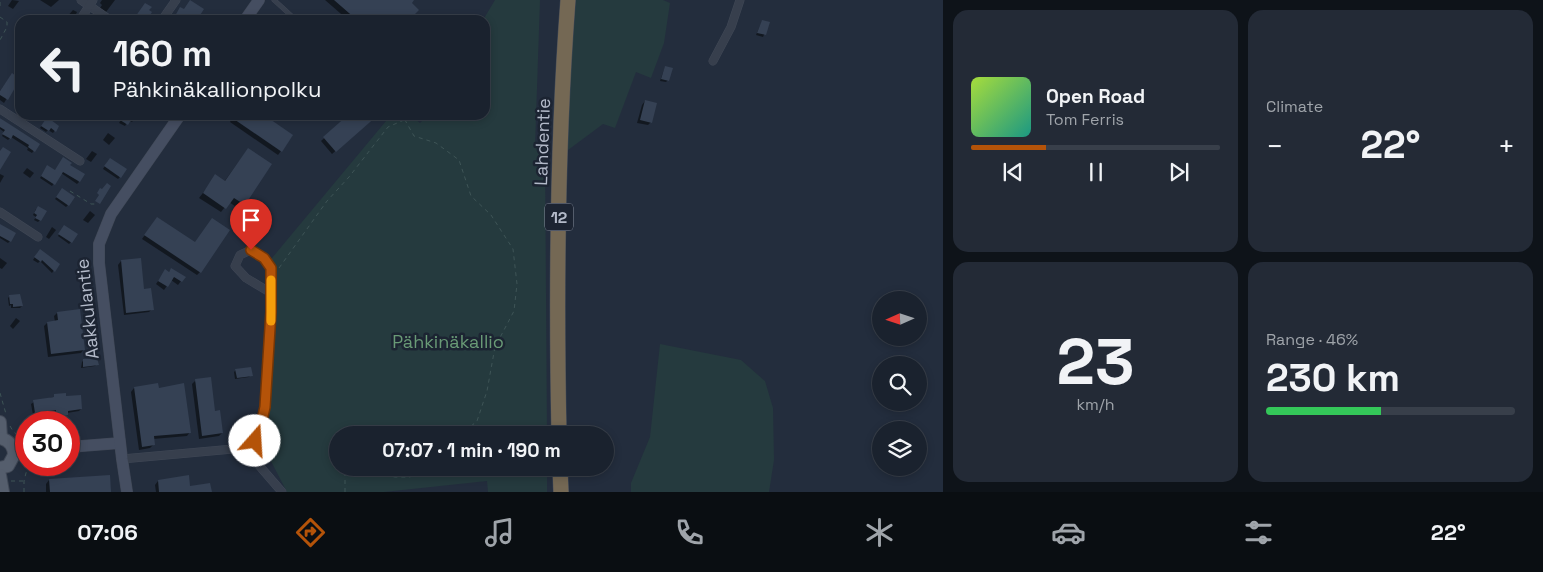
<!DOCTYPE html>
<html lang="en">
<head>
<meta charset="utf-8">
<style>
	body { margin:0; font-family:"Space Grotesk",sans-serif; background:#232a36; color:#f1f3f6; height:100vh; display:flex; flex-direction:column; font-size:19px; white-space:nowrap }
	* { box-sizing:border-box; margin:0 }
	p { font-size:16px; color:#9fa4aa }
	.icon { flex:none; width:28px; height:28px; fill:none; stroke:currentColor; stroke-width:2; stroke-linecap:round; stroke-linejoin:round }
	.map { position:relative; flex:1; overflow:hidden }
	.details { display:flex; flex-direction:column; gap:10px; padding:10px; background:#0e1319; width:600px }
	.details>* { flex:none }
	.guide { position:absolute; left:15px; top:15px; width:475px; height:105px; border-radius:15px; box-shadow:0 2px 8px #0003,0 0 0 1px #383f4a; background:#1a222e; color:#f1f3f6; overflow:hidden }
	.needle { width:32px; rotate:267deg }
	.controls { position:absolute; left:872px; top:291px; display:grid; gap:10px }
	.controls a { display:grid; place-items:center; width:55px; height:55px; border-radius:50%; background:#1a222e; box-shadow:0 2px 8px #0003,0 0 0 1px #383f4a; font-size:25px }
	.speed { position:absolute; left:15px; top:411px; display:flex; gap:10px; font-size:25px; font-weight:700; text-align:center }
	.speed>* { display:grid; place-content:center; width:65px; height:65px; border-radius:50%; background:#1a222e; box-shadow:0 2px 8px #0003,0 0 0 1px #383f4a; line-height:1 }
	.speed .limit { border:8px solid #d22; background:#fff; color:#111 }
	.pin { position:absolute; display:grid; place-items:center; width:42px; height:42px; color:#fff; margin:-51px -21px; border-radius:50% 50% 50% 0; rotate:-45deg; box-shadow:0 0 5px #0007 }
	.pin .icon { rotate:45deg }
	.me { position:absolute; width:55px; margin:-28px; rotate:19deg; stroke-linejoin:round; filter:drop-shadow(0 0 4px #0008) }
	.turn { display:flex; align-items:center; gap:18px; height:105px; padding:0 15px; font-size:22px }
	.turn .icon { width:65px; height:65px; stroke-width:2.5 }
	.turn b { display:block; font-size:35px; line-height:42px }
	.big { font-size:38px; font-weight:800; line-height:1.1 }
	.details .card { flex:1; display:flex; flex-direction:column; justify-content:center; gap:8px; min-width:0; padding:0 18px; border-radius:15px; background:#232a36 }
	.details .dial { align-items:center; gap:0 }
	.dial b { font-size:65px; line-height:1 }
	.song { display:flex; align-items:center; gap:15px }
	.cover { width:60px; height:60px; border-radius:8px; background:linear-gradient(135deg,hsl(80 70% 55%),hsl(170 70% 35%)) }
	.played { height:5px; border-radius:2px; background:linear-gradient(90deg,#b45309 30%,#383f4a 30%) }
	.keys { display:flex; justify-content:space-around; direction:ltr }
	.heat { display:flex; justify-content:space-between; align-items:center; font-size:28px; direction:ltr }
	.charge { height:8px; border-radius:4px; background:linear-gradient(90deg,#34c759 46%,#383f4a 0) }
	.details .tiles { flex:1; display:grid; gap:10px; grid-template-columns:repeat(2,1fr) }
	.trip { position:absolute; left:329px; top:426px; width:285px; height:50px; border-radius:25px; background:#1a222e; box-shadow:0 2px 8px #0003,0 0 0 1px #383f4a; font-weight:800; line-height:50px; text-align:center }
	.dock { display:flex; height:80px; justify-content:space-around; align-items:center; background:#0a0e12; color:#9fa4aa }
	.dock .icon { width:35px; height:35px }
	.dock .selected { color:#b45309 }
	.dock b { font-size:22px; color:#f1f3f6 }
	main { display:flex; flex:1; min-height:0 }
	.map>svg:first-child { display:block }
	.green { fill:#253a3e }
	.shadow { fill:#0007 }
	.building { fill:#354154 }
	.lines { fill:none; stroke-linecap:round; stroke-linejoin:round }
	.lane-casing { stroke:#404856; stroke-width:5 }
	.street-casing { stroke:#404856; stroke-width:9 }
	.secondary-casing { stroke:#404856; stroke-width:12 }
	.primary-casing { stroke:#404856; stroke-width:14 }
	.highway-casing { stroke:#424a58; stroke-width:16 }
	.path { stroke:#3e5456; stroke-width:1; stroke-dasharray:4 4; stroke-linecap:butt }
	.lane { stroke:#373f4d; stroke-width:4 }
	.street { stroke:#373f4d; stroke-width:8 }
	.secondary { stroke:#454e61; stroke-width:11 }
	.primary { stroke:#555e6d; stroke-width:12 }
	.highway { stroke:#746854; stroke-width:15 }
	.route-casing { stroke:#753606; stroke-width:12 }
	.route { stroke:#b45309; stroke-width:9 }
	.slow { stroke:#f59e0b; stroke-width:9 }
	.labels { text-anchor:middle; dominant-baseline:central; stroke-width:5; stroke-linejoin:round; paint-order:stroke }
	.shield { fill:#1c2432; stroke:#868d9c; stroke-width:1 }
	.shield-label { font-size:16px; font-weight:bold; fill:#b3bac9 }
	.street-label { font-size:18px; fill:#b3bac9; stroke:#1c2432 }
	.park-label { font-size:18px; fill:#699a76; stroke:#1c2432 }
</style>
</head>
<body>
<main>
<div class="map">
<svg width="943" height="492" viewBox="0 0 943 492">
	<rect width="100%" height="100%" fill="#232d3d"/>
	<!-- green -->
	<g class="green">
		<path d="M495 0H540L535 147 545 151 547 435H338V468H547V492H488L487 481 384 492H287L262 444 272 258 391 115H410L420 123 428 115H485V20H483Z"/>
		<path d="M576 0H663L670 3 664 43 651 78 636 72 615 128 603 124 564 153Z"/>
		<path d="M660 344 741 360 765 381 773 408 774 460 769 492H631V483L650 437Z"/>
	</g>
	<!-- shadow -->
	<g class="shadow">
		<path d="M12 0 19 1 13 9 8 6Z"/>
		<path d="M40 0H59L51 7Z"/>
		<path d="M102 0H115L106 12 100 8 102 5 100 3Z"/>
		<path d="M325 0H413L410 3 412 16 417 20H348Z"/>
		<path d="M202 9 195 20H191L187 17 185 20 174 18 179 11Z"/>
		<path d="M73 10 77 12 73 20H69L66 18Z"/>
		<path d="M762 21 769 23 763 37 756 35Z"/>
		<path d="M665 67 668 80 666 82 660 81Z"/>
		<path d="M12 74 19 79 4 103 0 100V91Z"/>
		<path d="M645 101 651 122 648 125 637 123 642 105Z"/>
		<path d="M20 107V114L19 115 17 113Z"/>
		<path d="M124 115H134L136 116 132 122 129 120 125 126 119 123Z"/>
		<path d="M234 115H262L292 136 278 155 230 122Z"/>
		<path d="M350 115H372L371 120 332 154 321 141Z"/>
		<path d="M0 118 38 145 32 153 27 150 28 148 11 137 8 140 2 136 4 132 0 129Z"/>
		<path d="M45 121 58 126 53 133 48 130 46 132 40 128Z"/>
		<path d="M108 133 115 138 109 145 103 140Z"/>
		<path d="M248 149 271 165 239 209 229 202 221 212 199 198 216 176 224 182Z"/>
		<path d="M92 151 97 154 91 162 86 159Z"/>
		<path d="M108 161 120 177 118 179 103 169Z"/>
		<path d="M69 166 79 182 77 184 61 173 52 186 40 178 46 169 55 171Z"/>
		<path d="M27 168 34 173 30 178 23 173Z"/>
		<path d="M0 174 4 176 0 183Z"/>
		<path d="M61 192 68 205 66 207 55 199Z"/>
		<path d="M36 209 40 220 38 222 34 220 36 217 33 215Z"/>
		<path d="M90 211 95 215 88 223 83 220Z"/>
		<path d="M157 218 195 244 212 219 200 272 197 275 142 239Z"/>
		<path d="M0 226 10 241 8 243 0 238Z"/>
		<path d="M52 227 56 230 49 239 46 237Z"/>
		<path d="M62 229 71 242 69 244 58 236Z"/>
		<path d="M38 252 58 264 52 273 40 261 38 263 33 260Z"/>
		<path d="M0 258 7 263 2 269 0 268Z"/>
		<path d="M139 259 143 291 152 309 149 312 124 315 118 265 121 261Z"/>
		<path d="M171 269 181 281 178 285 171 280 164 290 156 284 165 271 168 273Z"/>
		<path d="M10 296 22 306 20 308H11V305L9 306 8 298Z"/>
		<path d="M57 313 84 349 81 353 48 357 44 326 47 323 55 322 54 316Z"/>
		<path d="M16 318 20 321 13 329 10 326Z"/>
		<path d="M84 360 97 364 95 366 81 368 82 362Z"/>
		<path d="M236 370 251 375 249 377 235 379 234 372Z"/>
		<path d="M195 381 214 412 222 433 219 436 199 439 192 384Z"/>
		<path d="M134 388 158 389 190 432 187 436 153 439 154 444 150 448 139 450 131 392Z"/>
		<path d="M53 397 54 403 65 398 81 409 79 411 67 413 65 417 54 418V412L33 415 31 404 34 402Z"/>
		<path d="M49 480 109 492H46V484Z"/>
		<path d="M158 481 189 487 210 492H156L155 485Z"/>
	</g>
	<!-- building -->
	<g class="building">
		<path d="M190 0 204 9 197 20 189 16 187 20H181L175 16 180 7 184 9Z"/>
		<path d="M334 0H414L412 3 419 10 414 15 419 20H357Z"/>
		<path d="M145 3 152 7 149 10 152 12 147 20H133Z"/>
		<path d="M762 20 770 22 766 35 757 33Z"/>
		<path d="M665 66 673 68 669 81 661 79Z"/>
		<path d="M12 73 20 79 8 100 0 95V91Z"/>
		<path d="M645 100 657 103 652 123 640 120Z"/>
		<path d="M123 115H134L128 125 120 120Z"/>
		<path d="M228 115H264L293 135 282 152Z"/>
		<path d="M348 115H378L336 152 323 137Z"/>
		<path d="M47 117 59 126 56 132 51 128 49 131 41 126Z"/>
		<path d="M0 118 40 144 35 152 28 147 29 145 13 135 11 139 2 134 5 130 0 127Z"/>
		<path d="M3 147 11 152 0 170V151Z"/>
		<path d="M248 148 272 164 245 205 234 198 226 209 203 193 215 174 225 181Z"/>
		<path d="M63 157 72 163 70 165 85 174 80 182 63 172 55 185 41 176 47 165 55 170Z"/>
		<path d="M110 158 127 169 121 178 104 166Z"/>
		<path d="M107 183 111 186 100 204 95 201 99 195 97 193 100 188 102 189Z"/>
		<path d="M62 188 75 197 69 206 56 197Z"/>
		<path d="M38 206 47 211 41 221 35 218 37 215 34 213Z"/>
		<path d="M157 217 195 242 212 218 230 230 201 273 144 235Z"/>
		<path d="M0 224 16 233 11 242 0 236Z"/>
		<path d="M64 225 78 234 72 243 58 234Z"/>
		<path d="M40 249 60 264 55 272 42 260 41 262 34 257Z"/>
		<path d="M141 258 144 289 151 288 154 310 126 313 121 260Z"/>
		<path d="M171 268 186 277 182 282 174 277 168 287 158 281 165 269 169 272Z"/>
		<path d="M20 294 23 306 13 307V304H10L9 295Z"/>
		<path d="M80 309 85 350 51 354 47 322 58 320 57 312Z"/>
		<path d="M97 358 99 365 83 367V359Z"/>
		<path d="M251 367 253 376 237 378 235 369Z"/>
		<path d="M211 377 215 411 220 410 223 433 202 436 195 379Z"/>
		<path d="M158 383 159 388 184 383 191 433 154 436 155 445 142 447 134 387Z"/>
		<path d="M66 393V396L81 395 82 409 68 411V415L56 417V410L35 413 33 400 54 397V394Z"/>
		<path d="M110 475 111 492H50L49 479Z"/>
		<path d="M189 475 190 486 210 483 212 492H159L158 480Z"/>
	</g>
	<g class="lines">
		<defs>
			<path id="lane" d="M274 0 296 20"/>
			<g id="street">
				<path d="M81 0 110 20"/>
				<path d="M80 20 93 0"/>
				<path d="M162 20 176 0"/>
				<path d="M713 61 731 27 740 0"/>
				<path d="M0 109 80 161"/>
				<path d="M0 212 38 237"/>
				<path d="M244 448 255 441 260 429 265 407 271 311V268L263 258 251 250 240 255 235 266 246 278 271 293"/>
				<path d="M122 459 244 448 282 492"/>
			</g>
			<g id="secondary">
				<path d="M245 20 259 0"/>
				<path d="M69 447 120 443"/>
				<path d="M14 452H26"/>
				<path d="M127 492 122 459 99 263V244L111 214 180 115"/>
			</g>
			<g id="primary">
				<path d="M0 422 1 438"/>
				<path d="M0 438C9 440 14 446 14 455L8 466 0 468"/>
				<path d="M0 475 3 492"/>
			</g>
			<g id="highway">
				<path d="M559 435C556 290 557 145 568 0"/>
				<path d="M560 468 561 492"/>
			</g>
		</defs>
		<!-- lane casing -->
		<use href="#lane" class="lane-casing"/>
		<!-- street casing -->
		<use href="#street" class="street-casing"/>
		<!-- secondary casing -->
		<use href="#secondary" class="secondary-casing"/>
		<!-- primary casing -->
		<use href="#primary" class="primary-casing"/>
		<!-- highway casing -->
		<use href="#highway" class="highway-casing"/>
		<!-- path -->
		<g class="path">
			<path d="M0 2V10"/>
			<path d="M0 17 7 22V27L0 40"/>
			<path d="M398 115 405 120 414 136 436 143 459 160 471 196 491 215 513 249 517 284 514 311 495 347 487 391 477 421 461 435"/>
			<path d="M70 191 91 204H95"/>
			<path d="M279 268 327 201 349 177 388 127 404 120"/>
			<path d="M0 393 6 414"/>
			<path d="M10 426 13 431 26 443"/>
			<path d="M11 481H24"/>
			<path d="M24 492V481L28 465"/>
			<path d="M345 492V469L395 477H410L423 468"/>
		</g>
		<!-- lane -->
		<use href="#lane" class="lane"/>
		<!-- street -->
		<use href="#street" class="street"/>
		<!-- secondary -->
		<use href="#secondary" class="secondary"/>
		<!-- primary -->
		<use href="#primary" class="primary"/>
		<!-- highway -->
		<use href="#highway" class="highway"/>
	</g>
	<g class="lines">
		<defs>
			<path id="route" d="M251 250 264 258 271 268V312L265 407 260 429 255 441"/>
		</defs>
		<!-- route casing -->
		<use href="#route" class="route-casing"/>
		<!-- route -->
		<use href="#route" class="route"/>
		<!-- slow -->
		<path class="slow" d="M271 321V280"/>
	</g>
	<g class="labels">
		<!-- shield labels -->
		<rect class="shield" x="545" y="203.5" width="28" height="27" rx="4"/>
		<g class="shield-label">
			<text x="559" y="217">12</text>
		</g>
		<!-- street labels -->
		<g class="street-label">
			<text transform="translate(542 142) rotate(-88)">Lahdentie</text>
			<text transform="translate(87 309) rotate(-96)">Aakkulantie</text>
		</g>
		<!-- park labels -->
		<g class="park-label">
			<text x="448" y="341">Pähkinäkallio</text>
		</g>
	</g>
</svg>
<div class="controls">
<a><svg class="needle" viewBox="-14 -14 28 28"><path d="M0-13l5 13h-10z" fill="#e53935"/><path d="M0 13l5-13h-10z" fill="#9fa4aa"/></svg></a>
<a><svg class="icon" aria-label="search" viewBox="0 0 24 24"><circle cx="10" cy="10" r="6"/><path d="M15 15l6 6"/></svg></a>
<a><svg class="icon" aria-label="layers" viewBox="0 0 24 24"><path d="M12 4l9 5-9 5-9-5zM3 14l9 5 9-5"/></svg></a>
</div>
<div class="speed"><div class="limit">30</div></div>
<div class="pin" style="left:251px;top:250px;background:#d93025"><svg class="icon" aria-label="arrive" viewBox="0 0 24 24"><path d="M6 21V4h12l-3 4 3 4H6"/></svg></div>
<svg class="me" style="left:255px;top:441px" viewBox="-20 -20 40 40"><circle r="19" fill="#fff"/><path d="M0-13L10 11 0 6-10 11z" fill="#b45309"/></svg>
<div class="trip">07:07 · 1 min · 190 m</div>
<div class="guide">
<div class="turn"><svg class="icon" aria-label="left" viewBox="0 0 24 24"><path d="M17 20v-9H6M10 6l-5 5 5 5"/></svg><div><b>160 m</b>Pähkinäkallionpolku</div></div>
</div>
</div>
<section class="details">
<div class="tiles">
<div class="card">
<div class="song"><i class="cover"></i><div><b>Open Road</b><p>Tom Ferris</p></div></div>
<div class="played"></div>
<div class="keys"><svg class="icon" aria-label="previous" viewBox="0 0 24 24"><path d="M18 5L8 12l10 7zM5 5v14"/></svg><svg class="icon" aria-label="pause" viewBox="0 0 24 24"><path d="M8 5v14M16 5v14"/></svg><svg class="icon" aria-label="next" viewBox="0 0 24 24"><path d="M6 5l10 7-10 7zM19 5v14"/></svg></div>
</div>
<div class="card"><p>Climate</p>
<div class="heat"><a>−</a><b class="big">22°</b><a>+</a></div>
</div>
<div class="card dial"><b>23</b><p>km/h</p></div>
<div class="card"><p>Range · 46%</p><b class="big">230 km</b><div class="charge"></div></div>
</div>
</section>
</main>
<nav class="dock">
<b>07:06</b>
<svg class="icon selected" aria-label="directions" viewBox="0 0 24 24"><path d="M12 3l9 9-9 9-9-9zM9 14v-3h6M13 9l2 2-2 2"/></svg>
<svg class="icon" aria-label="music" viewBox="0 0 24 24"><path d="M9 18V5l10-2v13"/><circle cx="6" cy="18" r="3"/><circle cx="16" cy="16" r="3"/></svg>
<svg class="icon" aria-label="phone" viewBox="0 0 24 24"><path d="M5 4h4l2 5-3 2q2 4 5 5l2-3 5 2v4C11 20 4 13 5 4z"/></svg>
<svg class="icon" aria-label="climate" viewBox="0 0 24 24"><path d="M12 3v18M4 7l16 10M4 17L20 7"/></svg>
<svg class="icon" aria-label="car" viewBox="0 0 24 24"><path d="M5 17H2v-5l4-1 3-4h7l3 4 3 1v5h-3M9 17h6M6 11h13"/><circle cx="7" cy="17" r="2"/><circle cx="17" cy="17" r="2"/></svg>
<svg class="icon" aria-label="filters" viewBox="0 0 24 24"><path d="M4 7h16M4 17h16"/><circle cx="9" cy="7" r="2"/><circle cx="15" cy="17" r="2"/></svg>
<b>22°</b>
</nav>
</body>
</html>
